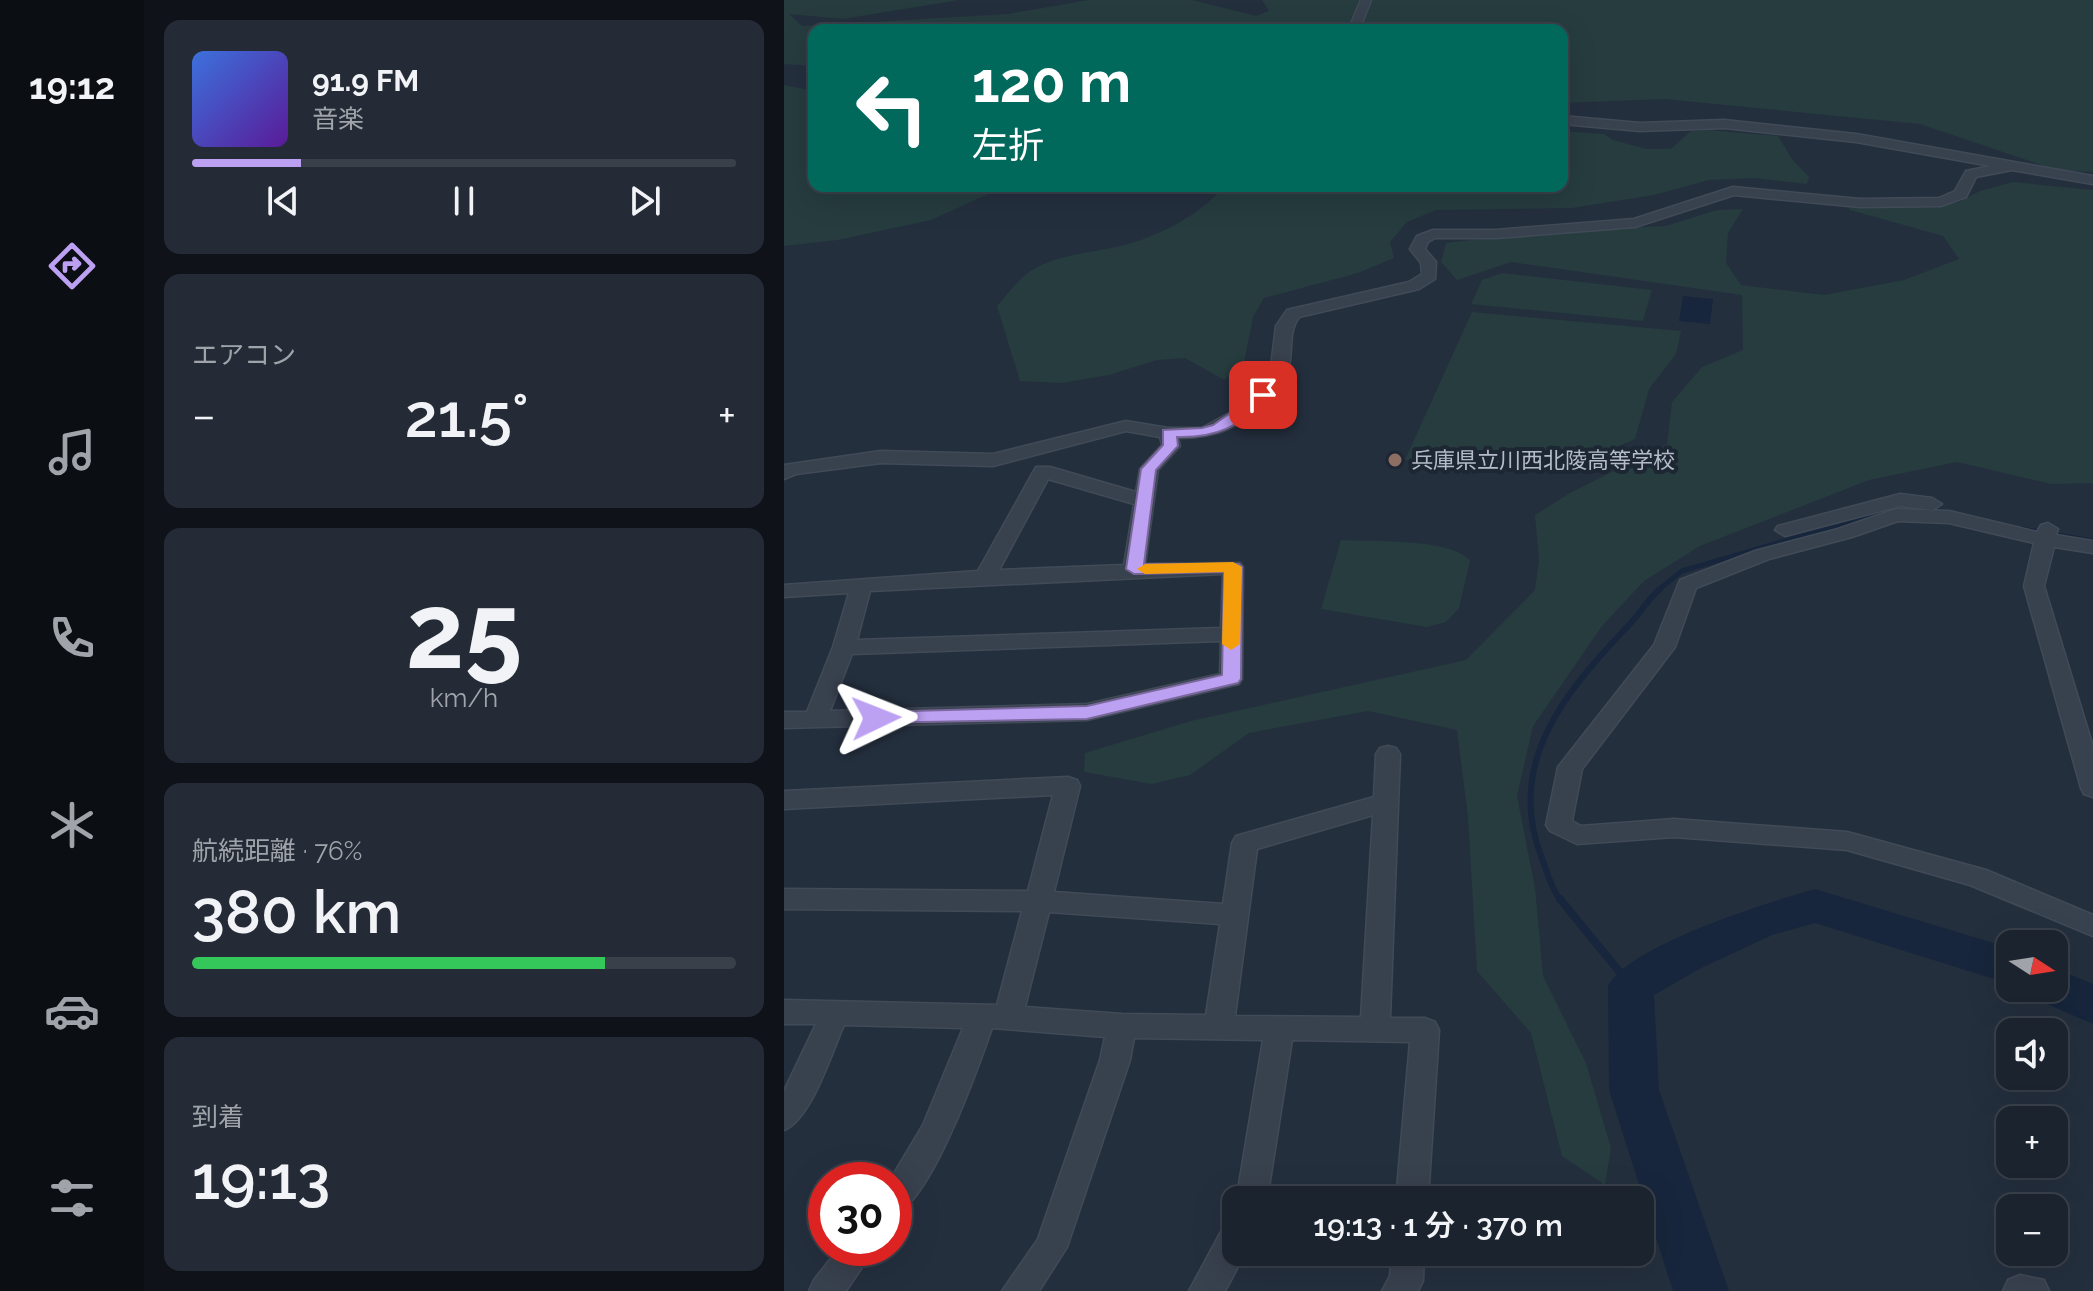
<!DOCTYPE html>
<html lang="ja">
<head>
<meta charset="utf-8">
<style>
	body { margin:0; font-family:Raleway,"Noto Sans JP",sans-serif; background:#242b36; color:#f1f3f6; height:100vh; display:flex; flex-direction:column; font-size:30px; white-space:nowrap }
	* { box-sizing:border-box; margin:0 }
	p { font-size:26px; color:#a0a4aa }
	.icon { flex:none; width:44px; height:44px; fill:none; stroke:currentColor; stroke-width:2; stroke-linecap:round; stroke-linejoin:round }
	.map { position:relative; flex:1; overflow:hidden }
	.details { display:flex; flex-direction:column; gap:20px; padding:20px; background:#0f1319; width:640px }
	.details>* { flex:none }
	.hud { position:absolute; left:24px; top:24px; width:760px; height:168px; border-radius:16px; box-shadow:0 8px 32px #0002,0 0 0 2px #39404a; background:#00695c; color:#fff; overflow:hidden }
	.needle { width:52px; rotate:102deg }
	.tools { position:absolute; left:1212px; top:930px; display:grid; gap:16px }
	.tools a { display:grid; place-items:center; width:72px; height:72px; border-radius:16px; background:#1b232e; box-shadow:0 8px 32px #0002,0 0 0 2px #39404a; font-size:40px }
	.speed { position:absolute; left:24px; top:1162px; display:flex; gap:16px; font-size:40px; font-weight:700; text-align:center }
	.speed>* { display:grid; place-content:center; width:104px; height:104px; border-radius:50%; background:#1b232e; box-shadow:0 8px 32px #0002,0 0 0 2px #39404a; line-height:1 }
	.speed .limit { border:12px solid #d22; background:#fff; color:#111 }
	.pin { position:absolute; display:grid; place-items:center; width:68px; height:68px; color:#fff; margin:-34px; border-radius:16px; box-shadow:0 4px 12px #0006 }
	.me { position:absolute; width:88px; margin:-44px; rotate:88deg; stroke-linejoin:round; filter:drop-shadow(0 0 6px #0008) }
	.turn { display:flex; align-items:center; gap:28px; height:168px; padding:0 32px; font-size:36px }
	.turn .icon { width:104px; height:104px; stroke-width:2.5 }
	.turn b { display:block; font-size:56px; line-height:68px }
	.big { font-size:60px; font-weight:600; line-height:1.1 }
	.details .card { flex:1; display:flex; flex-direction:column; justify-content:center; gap:12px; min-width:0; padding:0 28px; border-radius:16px; background:#242b36 }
	.details .dial { align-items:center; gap:0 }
	.dial b { font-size:104px; line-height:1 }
	.song { display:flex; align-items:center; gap:24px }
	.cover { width:96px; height:96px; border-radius:12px; background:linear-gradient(135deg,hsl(220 70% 55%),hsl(270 70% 35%)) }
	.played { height:8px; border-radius:4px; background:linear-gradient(90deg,#bca0f2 20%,#39404a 20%) }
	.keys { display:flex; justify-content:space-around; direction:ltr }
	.heat { display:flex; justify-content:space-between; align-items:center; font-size:44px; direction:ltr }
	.charge { height:12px; border-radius:6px; background:linear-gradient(90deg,#34c759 76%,#39404a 0) }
	.trip { position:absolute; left:438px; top:1186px; width:432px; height:80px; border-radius:16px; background:#1b232e; box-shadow:0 8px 32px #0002,0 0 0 2px #39404a; font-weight:600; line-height:80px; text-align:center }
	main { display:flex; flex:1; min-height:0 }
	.tabs { display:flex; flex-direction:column; width:144px; justify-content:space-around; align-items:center; background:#0b0e12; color:#a0a4aa }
	.tabs .icon { width:56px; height:56px }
	.tabs .active { color:#bca0f2 }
	.tabs b { font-size:36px; color:#f1f3f6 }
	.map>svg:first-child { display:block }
	.green { fill:#263c3f }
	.water { fill:#17263c }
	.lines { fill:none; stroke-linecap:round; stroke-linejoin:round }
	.stream-far2 { stroke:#17263c; stroke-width:5 }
	.stream-far1 { stroke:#17263c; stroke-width:6 }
	.stream { stroke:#17263c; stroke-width:8 }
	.river { fill:#17263c; fill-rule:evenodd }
	.minor-casing { stroke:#414a57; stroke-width:3 }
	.minor { fill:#38414e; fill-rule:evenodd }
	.route { fill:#bca0f2; stroke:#7a689d; stroke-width:2 }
	.slow { fill:#f59e0b }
	.education-dot { fill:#8d6e63; stroke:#1d2633; stroke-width:3 }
	.labels { text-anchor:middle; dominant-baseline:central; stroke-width:8; stroke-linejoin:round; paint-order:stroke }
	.poi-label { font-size:22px; fill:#b4bcc9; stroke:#1d2633; text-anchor:start }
</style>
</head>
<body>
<main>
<nav class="tabs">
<b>19:12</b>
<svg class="icon active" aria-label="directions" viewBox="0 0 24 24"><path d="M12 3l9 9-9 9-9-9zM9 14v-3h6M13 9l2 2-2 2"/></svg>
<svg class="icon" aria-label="music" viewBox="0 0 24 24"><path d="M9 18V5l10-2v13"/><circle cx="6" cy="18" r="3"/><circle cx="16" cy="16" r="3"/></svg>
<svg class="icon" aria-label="phone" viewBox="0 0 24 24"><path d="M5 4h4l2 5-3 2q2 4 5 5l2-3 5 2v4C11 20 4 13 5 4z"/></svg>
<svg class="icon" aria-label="climate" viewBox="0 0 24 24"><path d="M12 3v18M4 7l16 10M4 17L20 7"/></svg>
<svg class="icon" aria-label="car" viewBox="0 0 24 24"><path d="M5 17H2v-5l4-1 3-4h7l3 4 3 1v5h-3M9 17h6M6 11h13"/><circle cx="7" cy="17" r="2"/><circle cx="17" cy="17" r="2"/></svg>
<svg class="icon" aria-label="filters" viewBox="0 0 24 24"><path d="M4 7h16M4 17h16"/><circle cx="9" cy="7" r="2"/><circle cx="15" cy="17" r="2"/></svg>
</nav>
<section class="details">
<div class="card">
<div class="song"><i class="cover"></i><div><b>91.9 FM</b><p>音楽</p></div></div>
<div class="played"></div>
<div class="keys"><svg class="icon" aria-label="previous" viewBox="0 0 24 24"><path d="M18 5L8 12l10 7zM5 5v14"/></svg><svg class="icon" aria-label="pause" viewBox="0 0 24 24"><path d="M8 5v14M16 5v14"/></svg><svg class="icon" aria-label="next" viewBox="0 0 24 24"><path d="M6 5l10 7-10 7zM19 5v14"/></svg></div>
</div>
<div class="card"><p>エアコン</p>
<div class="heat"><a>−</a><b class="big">21.5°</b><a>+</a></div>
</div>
<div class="card dial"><b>25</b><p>km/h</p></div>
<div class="card"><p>航続距離 · 76%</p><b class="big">380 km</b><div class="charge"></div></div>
<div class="card"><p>到着</p><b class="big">19:13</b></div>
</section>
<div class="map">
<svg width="1309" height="1291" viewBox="0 0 1309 1291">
	<rect width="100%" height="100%" fill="#242f3e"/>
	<!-- green -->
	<g class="green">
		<path d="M0 0H175L59 19 5 14 18 26 224 14 305 0H408L472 16 485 11 478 0H1309V172L1272 170 1136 124 880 99 778 103V30H30V66L0 64Z"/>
		<path d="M0 85 30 91V186H222L147 220 54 240 0 246Z"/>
		<path d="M923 130 994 136 1008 159 1025 177 1023 184 971 178 925 180 870 195 788 208 652 210 623 222 606 242 610 258 574 273 480 298 469 317 460 362 440 380 401 358 373 360 325 375 277 383 236 381 213 306C223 295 235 278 248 270 275 254 307 253 337 246 373 237 414 216 439 188L437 186H778V131L820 134 829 140 862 149H887L907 131Z"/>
		<path d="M1229 182 1309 190V483L1267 484 1173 462 1085 480 916 546 860 581 818 626 749 726 733 796 751 888 759 976 802 1063 827 1148 821 1185 778 1156 747 1033 693 971 684 817 673 730 584 711 465 733 406 775 368 784 300 772 301 753 407 721 682 660 751 590 755 559 751 515 786 493 883 444 888 402 918 367 959 350 958 295 727 262 673 280 657 262 662 243 752 232 882 226 933 210 959 209 944 233 942 263 957 285 1040 295 1120 280 1175 259 1159 236 1066 210 1064 204 1133 207 1175 202 1196 191Z"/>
		<path d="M718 273 868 290 859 321 687 304 698 280Z"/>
		<path d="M688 312 897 331 892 354 865 389 851 439 774 472 621 460Z"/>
		<path d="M557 540C587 542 669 538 686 561L675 608 662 622 643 627 537 609Z"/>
	</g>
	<!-- water -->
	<path class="water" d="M899 296 929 299 926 324 895 321Z"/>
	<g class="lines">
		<!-- stream-far2 -->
		<g class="stream-far2">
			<path d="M1238 529 1309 541"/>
			<path d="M873 591 898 571 1113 508 1164 512"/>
		</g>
		<!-- stream-far1 -->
		<path class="stream-far1" d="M777 901C767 888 763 872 757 856 721 762 783 690 844 626 856 614 862 601 876 589"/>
		<!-- stream -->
		<path class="stream" d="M776 899 847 986"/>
		<!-- river -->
		<g class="river">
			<path d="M1031 889 1226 948V984L1031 923 988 935 917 968 870 995 875 1090 945 1291H889L825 1090 824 986C845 945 985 902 1031 889Z"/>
			<path d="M1270 968 1309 984V1024L1254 1000 1247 988H1270Z"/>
		</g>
		<defs>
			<g id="minor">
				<path d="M577 0H587L578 23 584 30H572L567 24Z"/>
				<path d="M778 116 856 123 940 120 1072 134 1309 176V184L1228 170 1192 177 1182 197 1157 206 1076 207 950 195 851 227 712 238H651L644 242 641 249 652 262 651 279 635 289 515 317C502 335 511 357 502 377 499 383 491 390 486 395 458 426 437 438 394 438L396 446 374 470 361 564 456 563 459 567 458 679 455 684 303 720 0 728V712H23L49 647 65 593 0 597V585L194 571 252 467H266L352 492 356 469 378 445 376 437 342 431 209 466 97 463 12 474 0 479V465L97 451 209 454 342 421 384 428H418L456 407 486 375 492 326 503 310 625 282 638 274 637 263 626 249 633 236 649 230H712L850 219 949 187 1076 199 1155 198 1171 191 1182 171 1207 166 1072 142 940 128 856 131 778 124ZM264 479 350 504 340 565 215 570ZM439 574 437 628 73 640 86 591ZM437 641 436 674 303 704 46 711 68 654Z"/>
				<path d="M1116 494 1148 498 1158 504 1148 510 1116 506 1001 536 991 530 994 526Z"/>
				<path d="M1112 509 1165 511 1253 532 1257 525 1264 523 1274 529 1272 535 1309 541V553L1270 547 1260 586 1309 747V797L1300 794 1297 788 1240 586 1250 543 1165 523 1114 521 1068 537 985 559 912 588 891 647 798 769 788 821 797 826 890 819 1063 832 1202 870 1309 915V936L1186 885 1063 850 890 837 793 844 766 831 762 825 774 767 870 645 896 580 971 551 1054 529Z"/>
				<path d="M604 746 612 748 616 754 606 1018H641L651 1022 655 1030 644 1200H612L626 1042 508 1040 483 1200 452 1202 479 1040 350 1038 346 1060 283 1247 255 1291H218L254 1239 316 1060 321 1037 208 1028C194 1068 148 1200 110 1215V1180H106L139 1125 179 1028 60 1025C48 1052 27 1120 0 1130V1091L32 1024H0V1000L213 1005 238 911 0 909V889L244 891 269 795 0 809V791L284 777 293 780 296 786 270 892 439 904 448 843 452 836 590 797 592 754 596 748ZM589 815 577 1017 451 1016 473 849ZM265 912 436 924 422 1015 338 1014 241 1007Z"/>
				<path d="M452 1222V1252H462L441 1291H405L440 1226Z"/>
				<path d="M55 1248H91L62 1291H25L30 1280Z"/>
				<path d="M608 1252H640L639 1281 634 1291H598L606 1276Z"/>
				<path d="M1236 1275 1260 1280 1265 1291H1219L1224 1280Z"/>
			</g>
		</defs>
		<!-- minor casing -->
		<use href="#minor" class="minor-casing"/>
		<!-- minor -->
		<use href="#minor" class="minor"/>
	</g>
	<!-- route -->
	<path class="route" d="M479 390 485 392V398C455 426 434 438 393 437L394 446 372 470 360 564H455L458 567 457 679 454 683 303 719 85 723 82 718 92 712 303 706 438 675 440 572 350 574 342 569 357 469 379 445V430L418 428 429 425Z"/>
	<!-- slow -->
	<path class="slow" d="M449 562 458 567 456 644 447 650 438 644 440 572 361 574 353 569 361 564Z"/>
	<!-- markers -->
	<circle class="education-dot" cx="611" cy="460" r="8"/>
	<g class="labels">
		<!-- poi labels -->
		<g class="poi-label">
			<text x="627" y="460">兵庫県立川西北陵高等学校</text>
		</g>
	</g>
</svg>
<div class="tools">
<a><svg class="needle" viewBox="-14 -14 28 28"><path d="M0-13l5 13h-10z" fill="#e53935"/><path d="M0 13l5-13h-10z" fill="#a0a4aa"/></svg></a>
<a><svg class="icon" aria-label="sound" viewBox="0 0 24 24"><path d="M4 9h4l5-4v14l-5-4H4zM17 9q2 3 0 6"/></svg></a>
<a>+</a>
<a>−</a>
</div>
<div class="speed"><div class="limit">30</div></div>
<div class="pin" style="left:479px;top:395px;background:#d93025"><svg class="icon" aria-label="arrive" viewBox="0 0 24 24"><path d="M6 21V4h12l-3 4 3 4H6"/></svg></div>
<svg class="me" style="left:92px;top:718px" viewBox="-20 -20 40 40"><path d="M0-17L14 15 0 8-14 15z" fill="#bca0f2" stroke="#fff" stroke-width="4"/></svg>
<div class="trip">19:13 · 1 分 · 370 m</div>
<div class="hud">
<div class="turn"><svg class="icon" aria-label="left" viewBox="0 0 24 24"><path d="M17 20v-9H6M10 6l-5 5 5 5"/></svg><div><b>120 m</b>左折</div></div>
</div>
</div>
</main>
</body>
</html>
